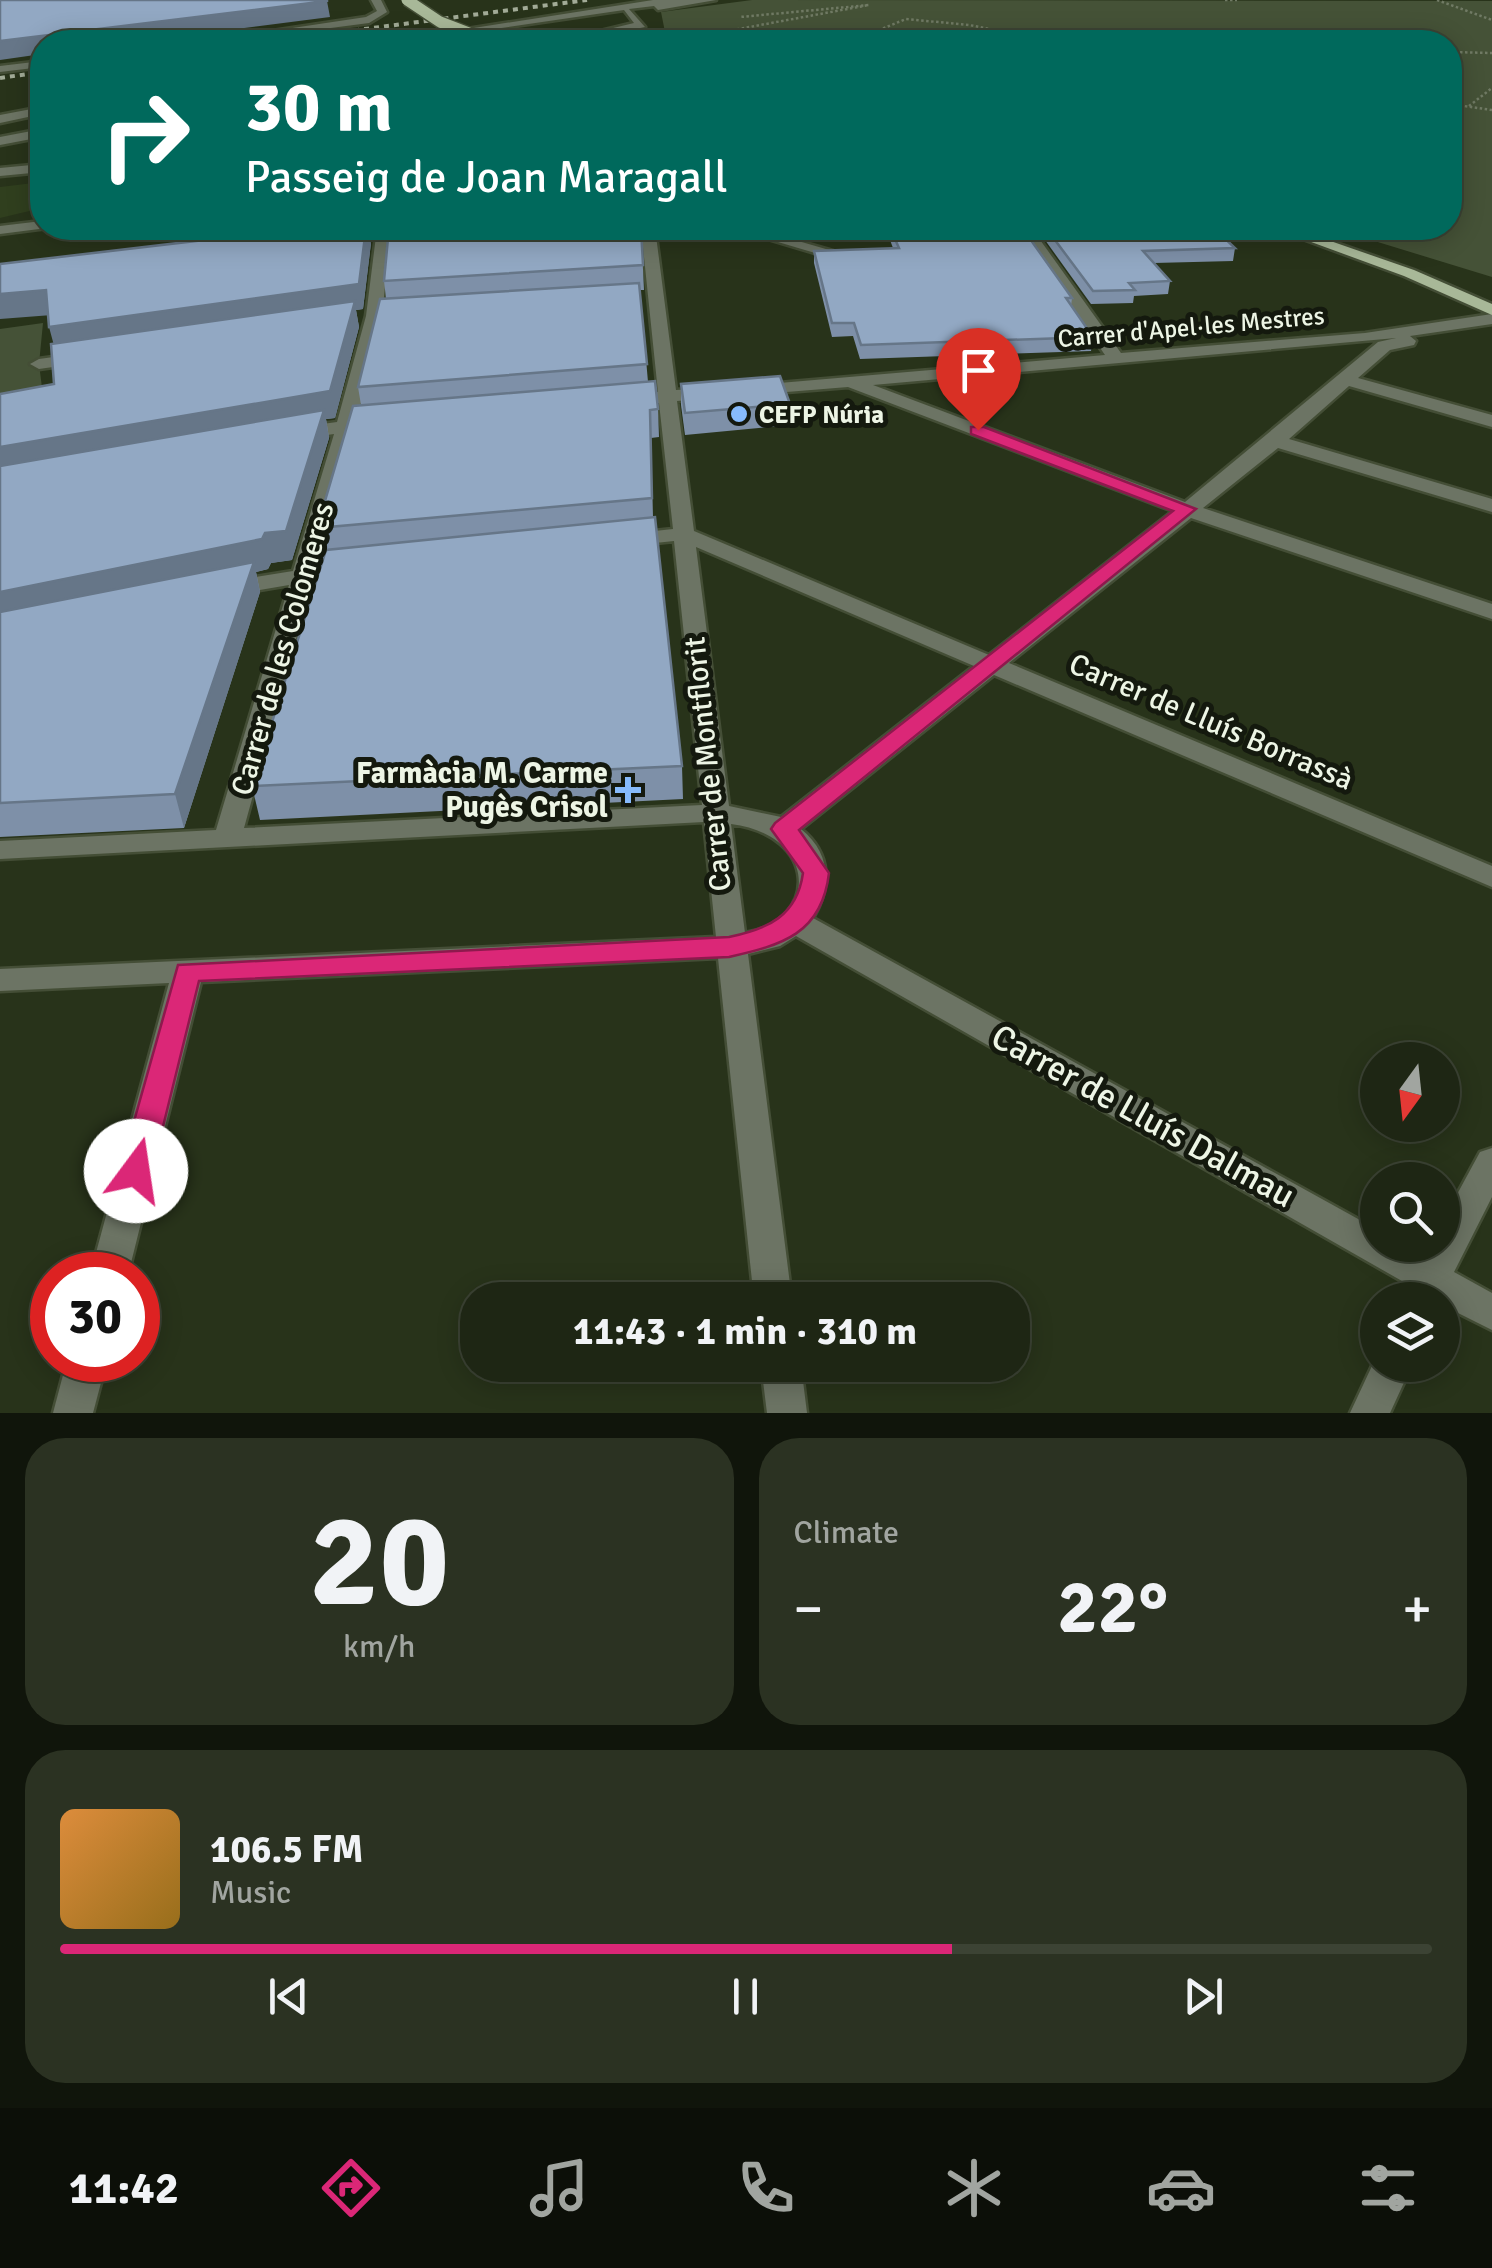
<!DOCTYPE html>
<html lang="en">
<head>
<meta charset="utf-8">
<style>
	body { margin:0; font-family:Signika,sans-serif; background:#2b3222; color:#f1f3f6; height:100vh; display:flex; flex-direction:column; font-size:38px; white-space:nowrap }
	* { box-sizing:border-box; margin:0 }
	p { font-size:32px; color:#a1a5a0 }
	.icon { flex:none; width:55px; height:55px; fill:none; stroke:currentColor; stroke-width:2; stroke-linecap:round; stroke-linejoin:round }
	.map { position:relative; height:1413px; overflow:hidden }
	.panel { display:flex; flex-direction:column; gap:25px; padding:25px; background:#10150b; flex:1 }
	.panel>* { flex:none }
	.top-card { position:absolute; left:30px; top:30px; width:1432px; height:210px; border-radius:40px; box-shadow:0 5px 25px #0003,0 0 0 2px #3c4334; background:#00695c; color:#fff; overflow:hidden }
	.needle { width:65px; rotate:195deg }
	.tools { position:absolute; left:1360px; top:1042px; display:grid; gap:20px }
	.tools a { display:grid; place-items:center; width:100px; height:100px; border-radius:50%; background:#1e2614; box-shadow:0 5px 25px #0003,0 0 0 2px #3c4334; font-size:50px }
	.speed { position:absolute; left:30px; top:1252px; display:flex; gap:20px; font-size:50px; font-weight:700; text-align:center }
	.speed>* { display:grid; place-content:center; width:130px; height:130px; border-radius:50%; background:#1e2614; box-shadow:0 5px 25px #0003,0 0 0 2px #3c4334; line-height:1 }
	.speed .limit { border:15px solid #d22; background:#fff; color:#111 }
	.pin { position:absolute; display:grid; place-items:center; width:85px; height:85px; color:#fff; margin:-102px -42px; border-radius:50% 50% 50% 0; rotate:-45deg; box-shadow:0 0 10px #0007 }
	.pin .icon { rotate:45deg }
	.me { position:absolute; width:110px; margin:-55px; rotate:14deg; stroke-linejoin:round; filter:drop-shadow(0 0 8px #0008) }
	.turn { display:flex; align-items:center; gap:35px; height:210px; padding:0 50px; font-size:45px }
	.turn .icon { width:130px; height:130px; stroke-width:2.5 }
	.turn b { display:block; font-size:70px; line-height:85px }
	.big { font-size:75px; font-weight:700; line-height:1.1 }
	.panel .tile { flex:1; display:flex; flex-direction:column; justify-content:center; gap:15px; min-width:0; padding:0 35px; border-radius:40px; background:#2b3222 }
	.panel .dial { align-items:center; gap:0 }
	.dial b { font-size:130px; line-height:1 }
	.song { display:flex; align-items:center; gap:30px }
	.cover { width:120px; height:120px; border-radius:15px; background:linear-gradient(135deg,hsl(30 70% 55%),hsl(40 70% 35%)) }
	.played { height:10px; border-radius:5px; background:linear-gradient(90deg,#db2777 65%,#3c4334 65%) }
	.keys { display:flex; justify-content:space-around; direction:ltr }
	.heat { display:flex; justify-content:space-between; align-items:center; font-size:55px; direction:ltr }
	.panel .tiles { flex:1; display:grid; gap:25px; grid-template-columns:1fr 1fr }
	.tile:last-child { grid-column:span 2 }
	.trip { position:absolute; left:460px; top:1282px; width:570px; height:100px; border-radius:40px; background:#1e2614; box-shadow:0 5px 25px #0003,0 0 0 2px #3c4334; font-weight:700; line-height:100px; text-align:center }
	.tabs { display:flex; height:160px; justify-content:space-around; align-items:center; background:#0c0f08; color:#a1a5a0 }
	.tabs .icon { width:70px; height:70px }
	.tabs .current { color:#db2777 }
	.tabs b { font-size:45px; color:#f1f3f6 }
	.map>svg:first-child { display:block }
	.built { fill:#303f1e }
	.green { fill:#455237 }
	.lines { fill:none; stroke-linecap:round; stroke-linejoin:round }
	.minor-casing { stroke:#444e36; stroke-width:5 }
	.major-casing { stroke:#444e36; stroke-width:5 }
	.path { stroke:#707a64; stroke-width:2.5; stroke-dasharray:2.5 2.5; stroke-linecap:butt }
	.minor { fill:#6c7464; fill-rule:evenodd }
	.major { fill:#a8b898; fill-rule:evenodd }
	.rail { stroke:#a2ab97; stroke-width:4; stroke-dasharray:5 5; stroke-linecap:butt }
	.major-bridge-casing { stroke:#444e36; stroke-width:14; stroke-linecap:butt }
	.major-bridge { stroke:#a8b898; stroke-width:11 }
	.wall { fill:#7e90a8 }
	.shaded-wall { fill:#667688 }
	.building { fill:#92a8c3; stroke:#667688; stroke-width:2.5 }
	.route { fill:#db2777; stroke:#8e194d; stroke-width:2.5 }
	.poi-dot { fill:#87bbfc; stroke:#14190e; stroke-width:4 }
	.labels { text-anchor:middle; dominant-baseline:central; stroke-width:10; stroke-linejoin:round; paint-order:stroke }
	.far-street-label { font-size:25px; fill:#edf5e5; stroke:#14190e }
	.far-poi-label { font-size:25px; font-weight:bold; fill:#edf5e5; stroke:#14190e; text-anchor:start }
	.street-label { font-size:30px; fill:#edf5e5; stroke:#14190e }
	.poi-label { font-size:30px; font-weight:bold; fill:#edf5e5; stroke:#14190e; text-anchor:end }
	.near-street-label { font-size:35px; fill:#edf5e5; stroke:#14190e }
</style>
</head>
<body>
<div class="map">
<svg width="1492" height="1413" viewBox="0 0 1492 1413">
	<rect width="100%" height="100%" fill="#28331a"/>
	<!-- built -->
	<path class="built" d="M42 182V208L0 218V187Z"/>
	<!-- green -->
	<g class="green">
		<path d="M752 0 1492 1V277L1332 228H1450V42H667L661 12Z"/>
		<path d="M43 323 39 364 45 411 0 419V329Z"/>
	</g>
	<g class="lines">
		<defs>
			<g id="minor">
				<path d="M371 0H381L387 12 369 23 223 42H198L366 17 377 11Z"/>
				<path d="M653 0H716L658 10 654 6 629 9 645 27 572 42H555L634 23 624 10 440 37 443 42H433L429 35Z"/>
				<path d="M42 61V67L0 72V66Z"/>
				<path d="M42 107V114L0 123V115Z"/>
				<path d="M42 129V137L0 145V137Z"/>
				<path d="M42 164V172L0 176V168Z"/>
				<path d="M42 221V228H47L0 234V226Z"/>
				<path d="M211 228H225L228 256 215 253Z"/>
				<path d="M377 228H391L382 316 357 419 377 416 386 422 354 431 316 567 353 561 364 568 361 573 312 581 244 828 702 805 674 541 627 546 616 540 627 534 673 529 659 403 626 405 617 400 626 395 658 392 641 228H655L676 390 711 388 720 393 711 398 677 401 694 531 989 655 1173 511 848 387 751 395 742 390 745 386 1105 355 1024 237H989L987 234 994 230 1141 228 1134 232 1038 237 1121 353 1365 333 1492 314V324L1410 336 1416 341 1414 345 1390 350 1358 378 1492 415V427L1349 386 1289 439 1492 499V512L1278 448 1203 508 1492 604V619L1191 518 1009 663 1492 866V887L994 675 801 829C832 854 831 887 813 918L1378 1230V1245H1404L1424 1256 1430 1245H1442V1222L1480 1152 1492 1148V1197L1454 1272 1492 1293V1330L1442 1305V1300H1402L1409 1285 796 936 780 946 748 954 792 1300H754L718 958 201 982 128 1275H90L169 983 0 991V969L716 937 704 822 0 859V841L216 830 289 585 225 596 214 589 225 582 293 571 334 434 293 440 283 434 293 428 337 422 366 316ZM1396 338 1378 342 1185 502 873 385ZM696 547 974 666 781 817 729 806ZM731 824C818 835 820 921 745 933Z"/>
				<path d="M731 228H753L850 256 842 261Z"/>
				<path d="M82 353 91 358 88 362 39 369 30 364 39 359Z"/>
				<path d="M1378 1353V1365H1412L1390 1413H1350Z"/>
				<path d="M67 1360H107L93 1413H53Z"/>
				<path d="M761 1365H801L807 1413H767Z"/>
			</g>
			<path id="major" d="M1273 228H1293L1414 270 1492 304V315L1404 276Z"/>
		</defs>
		<!-- minor casing -->
		<use href="#minor" class="minor-casing"/>
		<!-- major casing -->
		<use href="#major" class="major-casing"/>
		<!-- path -->
		<g class="path">
			<path d="M1225 0H1237"/>
			<path d="M1437 0 1492 20"/>
			<path d="M668 42 869 5 740 17"/>
			<path d="M734 42H788"/>
			<path d="M810 42 862 37 906 19 969 25 1056 42"/>
			<path d="M1450 52 1492 53"/>
			<path d="M1450 104 1492 110"/>
			<path d="M1469 106 1492 88"/>
		</g>
		<!-- minor -->
		<use href="#minor" class="minor"/>
		<!-- major -->
		<use href="#major" class="major"/>
		<!-- rail -->
		<g class="rail">
			<path d="M265 42 587 0"/>
			<path d="M0 78 42 72"/>
		</g>
		<defs>
			<path id="major-bridge" d="M407 0 440 22 492 42"/>
		</defs>
		<!-- major-bridge casing -->
		<use href="#major-bridge" class="major-bridge-casing"/>
		<!-- major-bridge -->
		<use href="#major-bridge" class="major-bridge"/>
	</g>
	<!-- wall -->
	<g class="wall">
		<path d="M641 228 644 290H640L648 382 658 409 659 437 651 438 653 517 682 766 683 799 260 820 252 786 323 557 317 528 361 405 358 387 386 298 384 281Z"/>
		<path d="M890 228H1000H967L1072 298 1071 306 1093 337 1091 351 860 359 853 336 832 337 814 263V251L893 248 890 240Z"/>
		<path d="M1046 228 1235 248 1233 261 1154 263 1170 281 1168 294 1134 296 1133 303 1091 304 1045 240Z"/>
		<path d="M371 243 363 309 356 310 359 327 335 418 326 419 329 438 292 560 271 563 268 569 256 572 260 592 184 828 0 837V394L54 384Z"/>
		<path d="M681 384 790 404V425L685 435 681 405Z"/>
	</g>
	<!-- shaded-wall -->
	<g class="shaded-wall">
		<path d="M327 1 330 17 135 42H42V54L0 60V41Z"/>
		<path d="M368 228 371 243 363 309 356 310 359 327 335 418 326 419 329 438 292 560 271 563 268 569 256 572 260 592 184 828 175 794 0 625V447L330 391 56 353 49 327Z"/>
		<path d="M46 290 52 315 0 319V294Z"/>
	</g>
	<!-- building -->
	<g class="building">
		<path d="M0 0H327V1L0 41Z"/>
		<path d="M306 228H366L359 284 49 327 46 290 0 294V264Z"/>
		<path d="M389 228H641L643 265 384 281Z"/>
		<path d="M890 228 1023 229 1072 298H1066L1093 337 861 345 854 323H832L814 251 899 248Z"/>
		<path d="M1046 228H1214L1235 248 1143 251 1170 281 1129 283 1135 290 1093 291Z"/>
		<path d="M639 283 647 364 358 387 380 299Z"/>
		<path d="M355 301 330 391 0 447V394L54 384 51 344Z"/>
		<path d="M780 376 790 404 685 413 681 384Z"/>
		<path d="M655 381 658 409 650 410 652 498 317 528 353 406Z"/>
		<path d="M324 410 286 531 265 533 262 539 0 592V466Z"/>
		<path d="M655 517 682 766 252 786 326 550Z"/>
		<path d="M254 562 175 794 0 803V612Z"/>
	</g>
	<!-- route -->
	<path class="route" d="M971 427H984L1196 509 799 830 829 873C822 934 782 945 729 957L199 981 152 1171 147 1180 136 1184 125 1180 120 1171 178 965 729 937C768 929 797 916 803 873L771 829 775 823 1173 511 971 434Z"/>
	<!-- markers -->
	<g class="poi-dot">
		<circle cx="739" cy="414" r="10"/>
		<path d="M623 775h10v10h10v10h-10v10h-10v-10h-10v-10h10z"/>
	</g>
	<g class="labels">
		<!-- far-street labels -->
		<g class="far-street-label">
			<text transform="translate(1191 327) rotate(-5)">Carrer d'Apel·les Mestres</text>
		</g>
		<!-- far-poi labels -->
		<g class="far-poi-label">
			<text x="759" y="414">CEFP Núria</text>
		</g>
		<!-- street labels -->
		<g class="street-label">
			<text transform="translate(283 649) rotate(-74)">Carrer de les Colomeres</text>
			<text transform="translate(1211 722) rotate(23)">Carrer de Lluís Borrassà</text>
			<text transform="translate(708 764) rotate(-96)">Carrer de Montflorit</text>
		</g>
		<!-- poi labels -->
		<g class="poi-label">
			<text x="608" y="773">Farmàcia M. Carme<tspan x="608" dy="34">Pugès Crisol</tspan></text>
		</g>
		<!-- near-street labels -->
		<g class="near-street-label">
			<text transform="translate(1143 1116) rotate(29)">Carrer de Lluís Dalmau</text>
		</g>
	</g>
</svg>
<div class="tools">
<a><svg class="needle" viewBox="-14 -14 28 28"><path d="M0-13l5 13h-10z" fill="#e53935"/><path d="M0 13l5-13h-10z" fill="#a1a5a0"/></svg></a>
<a><svg class="icon" aria-label="search" viewBox="0 0 24 24"><circle cx="10" cy="10" r="6"/><path d="M15 15l6 6"/></svg></a>
<a><svg class="icon" aria-label="layers" viewBox="0 0 24 24"><path d="M12 4l9 5-9 5-9-5zM3 14l9 5 9-5"/></svg></a>
</div>
<div class="speed"><div class="limit">30</div></div>
<div class="pin" style="left:978px;top:430px;background:#d93025"><svg class="icon" aria-label="arrive" viewBox="0 0 24 24"><path d="M6 21V4h12l-3 4 3 4H6"/></svg></div>
<svg class="me" style="left:136px;top:1171px" viewBox="-20 -20 40 40"><circle r="19" fill="#fff"/><path d="M0-13L10 11 0 6-10 11z" fill="#db2777"/></svg>
<div class="trip">11:43 · 1 min · 310 m</div>
<div class="top-card">
<div class="turn"><svg class="icon" aria-label="right" viewBox="0 0 24 24"><path d="M7 20v-9h11M14 6l5 5-5 5"/></svg><div><b>30 m</b>Passeig de Joan Maragall</div></div>
</div>
</div>
<section class="panel">
<div class="tiles">
<div class="tile dial"><b>20</b><p>km/h</p></div>
<div class="tile"><p>Climate</p>
<div class="heat"><a>−</a><b class="big">22°</b><a>+</a></div>
</div>
<div class="tile">
<div class="song"><i class="cover"></i><div><b>106.5 FM</b><p>Music</p></div></div>
<div class="played"></div>
<div class="keys"><svg class="icon" aria-label="previous" viewBox="0 0 24 24"><path d="M18 5L8 12l10 7zM5 5v14"/></svg><svg class="icon" aria-label="pause" viewBox="0 0 24 24"><path d="M8 5v14M16 5v14"/></svg><svg class="icon" aria-label="next" viewBox="0 0 24 24"><path d="M6 5l10 7-10 7zM19 5v14"/></svg></div>
</div>
</div>
</section>
<nav class="tabs">
<b>11:42</b>
<svg class="icon current" aria-label="directions" viewBox="0 0 24 24"><path d="M12 3l9 9-9 9-9-9zM9 14v-3h6M13 9l2 2-2 2"/></svg>
<svg class="icon" aria-label="music" viewBox="0 0 24 24"><path d="M9 18V5l10-2v13"/><circle cx="6" cy="18" r="3"/><circle cx="16" cy="16" r="3"/></svg>
<svg class="icon" aria-label="phone" viewBox="0 0 24 24"><path d="M5 4h4l2 5-3 2q2 4 5 5l2-3 5 2v4C11 20 4 13 5 4z"/></svg>
<svg class="icon" aria-label="climate" viewBox="0 0 24 24"><path d="M12 3v18M4 7l16 10M4 17L20 7"/></svg>
<svg class="icon" aria-label="car" viewBox="0 0 24 24"><path d="M5 17H2v-5l4-1 3-4h7l3 4 3 1v5h-3M9 17h6M6 11h13"/><circle cx="7" cy="17" r="2"/><circle cx="17" cy="17" r="2"/></svg>
<svg class="icon" aria-label="filters" viewBox="0 0 24 24"><path d="M4 7h16M4 17h16"/><circle cx="9" cy="7" r="2"/><circle cx="15" cy="17" r="2"/></svg>
</nav>
</body>
</html>
